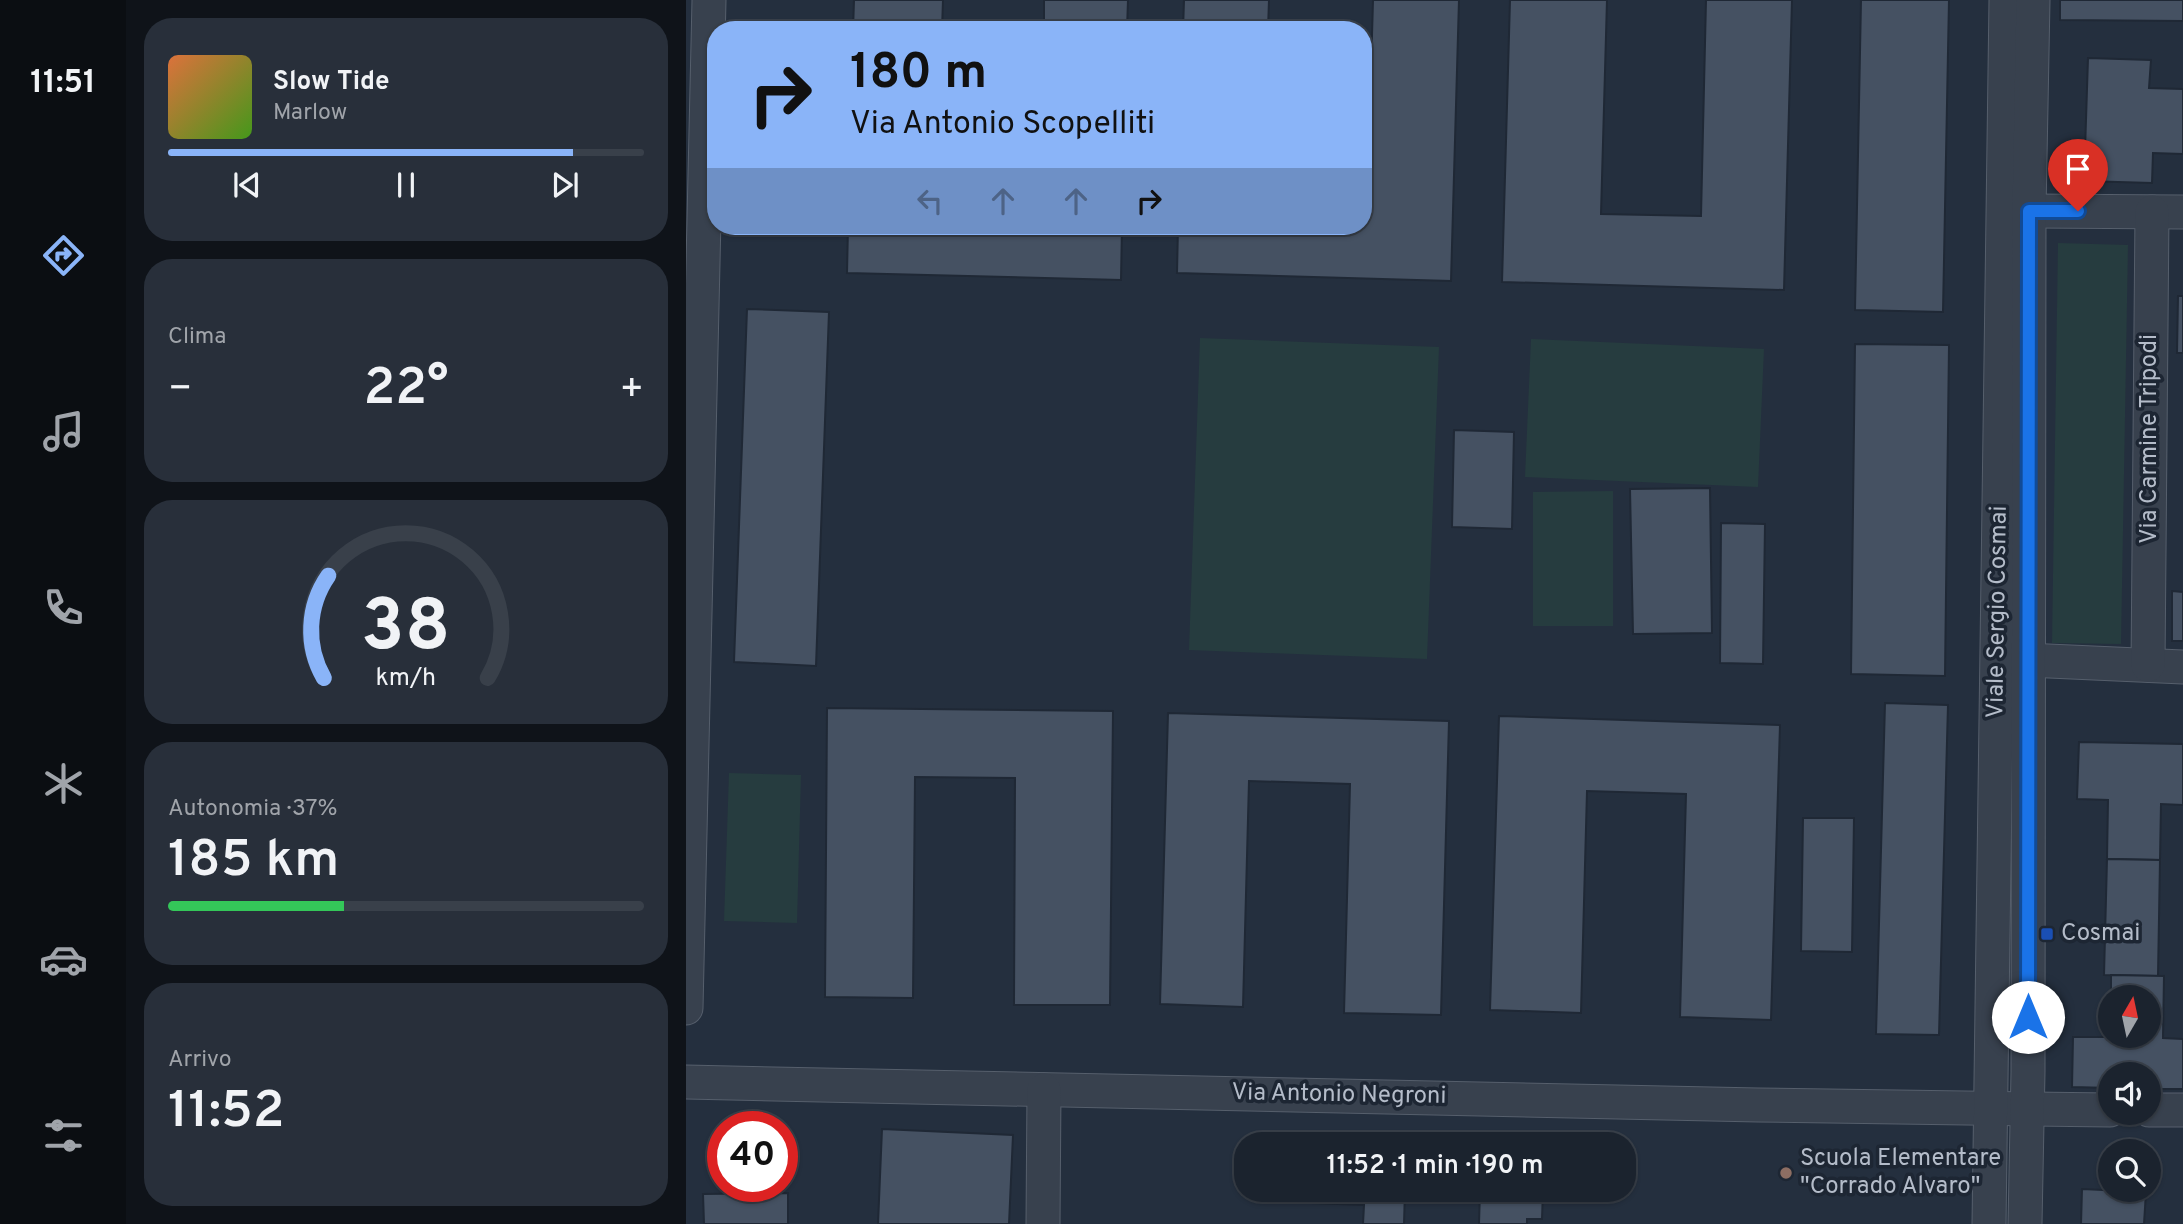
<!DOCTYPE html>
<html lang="it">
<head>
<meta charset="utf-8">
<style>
	body { margin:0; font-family:Overpass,sans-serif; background:#282f3a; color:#f1f3f6; height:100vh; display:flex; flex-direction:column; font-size:26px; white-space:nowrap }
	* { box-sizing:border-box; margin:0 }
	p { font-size:23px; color:#a0a4aa }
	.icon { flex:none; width:38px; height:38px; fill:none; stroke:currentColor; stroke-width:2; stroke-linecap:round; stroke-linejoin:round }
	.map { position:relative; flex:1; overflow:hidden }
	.drawer { display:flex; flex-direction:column; gap:18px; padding:18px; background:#0f1319; width:560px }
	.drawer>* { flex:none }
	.guide { position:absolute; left:21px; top:21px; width:665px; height:214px; border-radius:28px; box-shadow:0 2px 5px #0004,0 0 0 2px #39404a; background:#8ab4f8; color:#111; overflow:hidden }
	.needle { width:46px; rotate:9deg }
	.controls { position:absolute; left:1412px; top:985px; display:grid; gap:14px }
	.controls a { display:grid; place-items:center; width:63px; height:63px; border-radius:50%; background:#1b232e; box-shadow:0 2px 5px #0004,0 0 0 2px #39404a; font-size:35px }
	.speed { position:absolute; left:21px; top:1111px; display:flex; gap:14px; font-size:35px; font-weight:700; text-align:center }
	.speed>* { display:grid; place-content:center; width:91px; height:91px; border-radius:50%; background:#1b232e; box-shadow:0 2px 5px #0004,0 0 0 2px #39404a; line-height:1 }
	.speed .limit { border:10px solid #d22; background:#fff; color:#111 }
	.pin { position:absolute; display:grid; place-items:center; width:60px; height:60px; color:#fff; margin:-72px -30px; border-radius:50% 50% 50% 0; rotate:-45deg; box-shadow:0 0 7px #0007 }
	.pin .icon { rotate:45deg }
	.me { position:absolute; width:77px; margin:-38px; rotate:0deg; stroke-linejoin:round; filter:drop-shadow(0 0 5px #0008) }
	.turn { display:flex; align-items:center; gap:24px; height:147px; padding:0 28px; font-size:32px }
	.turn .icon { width:91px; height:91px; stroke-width:2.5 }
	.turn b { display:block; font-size:49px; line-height:60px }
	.lanes { display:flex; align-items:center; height:66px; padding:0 28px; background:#0003; justify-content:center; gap:35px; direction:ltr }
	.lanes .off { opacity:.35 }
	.big { font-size:52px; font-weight:600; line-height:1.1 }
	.drawer .widget { flex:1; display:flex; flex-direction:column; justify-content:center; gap:10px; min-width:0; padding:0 24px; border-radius:28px; background:#282f3a }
	.drawer .dial { align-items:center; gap:0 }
	.dial svg { height:182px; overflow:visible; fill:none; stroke:#39404a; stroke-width:7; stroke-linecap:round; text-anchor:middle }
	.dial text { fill:#f1f3f6; stroke:none }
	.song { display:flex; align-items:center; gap:21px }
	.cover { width:84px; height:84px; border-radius:10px; background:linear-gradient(135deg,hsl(20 70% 55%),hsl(100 70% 35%)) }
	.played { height:7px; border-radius:4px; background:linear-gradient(90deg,#8ab4f8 85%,#39404a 85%) }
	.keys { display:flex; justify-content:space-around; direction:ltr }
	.heat { display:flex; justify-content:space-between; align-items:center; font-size:38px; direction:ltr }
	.charge { height:10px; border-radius:5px; background:linear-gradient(90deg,#34c759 37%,#39404a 0) }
	.trip { position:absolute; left:548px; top:1132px; width:402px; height:70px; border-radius:28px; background:#1b232e; box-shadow:0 2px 5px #0004,0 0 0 2px #39404a; font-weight:600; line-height:70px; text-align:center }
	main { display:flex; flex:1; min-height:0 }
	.dock { display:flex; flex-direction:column; width:126px; justify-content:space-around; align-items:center; background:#0b0e12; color:#a0a4aa }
	.dock .icon { width:49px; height:49px }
	.dock .current { color:#8ab4f8 }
	.dock b { font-size:32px; color:#f1f3f6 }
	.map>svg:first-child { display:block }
	.green { fill:#263c3f }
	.building { fill:#455162; stroke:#1f2835; stroke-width:2 }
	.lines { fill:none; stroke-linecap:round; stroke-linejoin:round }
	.minor-casing { stroke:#565f6c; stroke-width:35 }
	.minor { stroke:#38414e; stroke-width:33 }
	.route-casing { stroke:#114b97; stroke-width:18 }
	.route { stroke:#1a73e8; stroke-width:12 }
	.transit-dot { fill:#1a4fb4; stroke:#1d2633; stroke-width:2.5 }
	.education-dot { fill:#8d6e63; stroke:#1d2633; stroke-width:2.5 }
	.labels { text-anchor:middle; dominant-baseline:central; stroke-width:7; stroke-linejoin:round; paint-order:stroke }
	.street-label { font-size:24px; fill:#b4bcc9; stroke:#1d2633 }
	.poi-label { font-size:24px; fill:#b4bcc9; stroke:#1d2633; text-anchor:start }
</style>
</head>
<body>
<main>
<nav class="dock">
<b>11:51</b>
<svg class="icon current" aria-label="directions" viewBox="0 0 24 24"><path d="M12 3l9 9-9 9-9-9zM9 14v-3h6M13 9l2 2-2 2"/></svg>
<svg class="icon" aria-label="music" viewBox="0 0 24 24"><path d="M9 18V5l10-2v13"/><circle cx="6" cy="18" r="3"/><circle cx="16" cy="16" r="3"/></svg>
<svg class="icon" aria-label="phone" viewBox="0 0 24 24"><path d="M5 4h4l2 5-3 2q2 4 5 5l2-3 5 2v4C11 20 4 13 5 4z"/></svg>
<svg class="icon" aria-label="climate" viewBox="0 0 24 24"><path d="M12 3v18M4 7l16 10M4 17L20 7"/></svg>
<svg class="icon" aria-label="car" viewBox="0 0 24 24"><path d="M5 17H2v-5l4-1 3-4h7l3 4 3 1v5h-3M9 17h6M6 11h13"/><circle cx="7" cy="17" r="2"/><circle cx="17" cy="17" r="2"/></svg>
<svg class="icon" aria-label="filters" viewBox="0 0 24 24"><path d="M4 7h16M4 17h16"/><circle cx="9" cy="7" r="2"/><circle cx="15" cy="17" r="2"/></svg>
</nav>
<section class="drawer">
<div class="widget">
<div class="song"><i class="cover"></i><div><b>Slow Tide</b><p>Marlow</p></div></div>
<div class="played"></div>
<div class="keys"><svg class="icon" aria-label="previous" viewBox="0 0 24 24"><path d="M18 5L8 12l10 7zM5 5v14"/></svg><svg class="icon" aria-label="pause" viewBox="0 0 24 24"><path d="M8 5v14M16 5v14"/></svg><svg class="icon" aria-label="next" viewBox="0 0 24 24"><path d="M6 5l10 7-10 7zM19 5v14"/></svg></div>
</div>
<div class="widget"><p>Clima</p>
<div class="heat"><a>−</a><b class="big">22°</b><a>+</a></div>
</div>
<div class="widget dial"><svg viewBox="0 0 100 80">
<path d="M14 69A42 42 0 1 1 86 69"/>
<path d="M14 69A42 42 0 0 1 16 24" stroke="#8ab4f8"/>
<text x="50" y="56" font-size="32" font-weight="700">38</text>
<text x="50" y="72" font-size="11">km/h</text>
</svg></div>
<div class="widget"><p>Autonomia · 37%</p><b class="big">185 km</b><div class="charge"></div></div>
<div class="widget"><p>Arrivo</p><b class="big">11:52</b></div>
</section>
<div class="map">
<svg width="1497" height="1224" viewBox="0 0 1497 1224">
	<rect width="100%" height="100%" fill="#242f3e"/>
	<!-- green -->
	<g class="green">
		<path d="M1372 243 1442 245 1435 644 1366 643Z"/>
		<path d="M514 338 753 347 741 659 503 650Z"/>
		<path d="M845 339 1078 349 1072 487 839 477Z"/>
		<path d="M927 491V626H847V492Z"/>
		<path d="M43 773 115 775 111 923 38 921Z"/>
	</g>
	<!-- building -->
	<g class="building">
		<path d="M168 0H257L256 30H167Z"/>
		<path d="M358 0H442L441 30H358Z"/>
		<path d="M498 0H583L582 30H497Z"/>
		<path d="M687 0H773L765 281 491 273 492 226H677V211H681Z"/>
		<path d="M824 0H921L915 214 1015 216 1020 0H1106L1098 290 816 282Z"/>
		<path d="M1175 0H1263L1257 312 1169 310Z"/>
		<path d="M1374 0H1497V21L1374 20Z"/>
		<path d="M1402 58 1465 60 1463 88 1497 89V154L1467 153 1466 183 1398 181Z"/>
		<path d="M162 226H436L435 280 161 273Z"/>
		<path d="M1492 296H1497V353H1491Z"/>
		<path d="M61 309 143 312 130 666 48 662Z"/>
		<path d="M1169 344 1263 345 1259 676 1165 674Z"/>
		<path d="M768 430 828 432 826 529 766 527Z"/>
		<path d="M1024 488 1026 633 947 634 944 489Z"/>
		<path d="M1035 523 1079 524 1077 664 1034 663Z"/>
		<path d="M1486 591 1497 592V641H1486Z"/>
		<path d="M1199 703 1262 705 1253 1035 1190 1034Z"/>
		<path d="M141 708 427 711 424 1005H328L329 778 229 777 227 998 139 997Z"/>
		<path d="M482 713 763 721 755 1015 658 1013 664 784 563 781 557 1007 474 1004Z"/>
		<path d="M813 716 1094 725 1085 1020 994 1017 1000 794 901 791 895 1013 804 1010Z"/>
		<path d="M1393 742 1497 744V805L1475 804 1474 860 1421 859 1422 800 1391 799Z"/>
		<path d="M1117 818H1168L1166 952 1115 951Z"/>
		<path d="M1421 859 1474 860 1472 976 1418 975Z"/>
		<path d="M1425 975 1478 976 1477 1038 1497 1039V1089H1463V1074H1424V1088L1386 1087 1387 1037H1424V1027V1036H1463V998H1425Z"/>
		<path d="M196 1129 327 1135 323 1224H192Z"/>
		<path d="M1396 1189 1460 1192 1458 1224H1395Z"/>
		<path d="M627 1190H719L718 1224H677L678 1205 627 1203Z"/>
		<path d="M794 1190H857L856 1219H841V1224H793Z"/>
		<path d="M102 1193V1224H18L17 1194Z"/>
	</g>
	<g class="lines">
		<defs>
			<g id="minor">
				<path d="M1343 211 1497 212"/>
				<path d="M1342 660 1497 667"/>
				<path d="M1462 665 1466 212"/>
				<path d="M0 1008 23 0"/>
				<path d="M0 1082 1072 1105 1424 1110"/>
				<path d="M1463 1110H1497"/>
				<path d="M357 1224 358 1090"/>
				<path d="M1303 1224 1320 0"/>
				<path d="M1339 1224 1342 1072 1343 211 1347 0"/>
			</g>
		</defs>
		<!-- minor casing -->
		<use href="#minor" class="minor-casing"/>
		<!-- minor -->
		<use href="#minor" class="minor"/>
	</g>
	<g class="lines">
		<defs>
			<path id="route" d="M1342 1017 1343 211H1392"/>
		</defs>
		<!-- route casing -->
		<use href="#route" class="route-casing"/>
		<!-- route -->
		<use href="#route" class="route"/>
	</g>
	<!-- markers -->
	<rect class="transit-dot" x="1354" y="927" width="14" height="14" rx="3.5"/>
	<circle class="education-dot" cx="1100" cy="1173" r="7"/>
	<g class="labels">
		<!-- street labels -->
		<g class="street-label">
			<text transform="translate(1464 439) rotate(-90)">Via Carmine Tripodi</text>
			<text transform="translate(1312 612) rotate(-89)">Viale Sergio Cosmai</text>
			<text transform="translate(653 1095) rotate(1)">Via Antonio Negroni</text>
		</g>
		<!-- poi labels -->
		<g class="poi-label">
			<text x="1375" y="934">Cosmai</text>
			<text x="1114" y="1159">Scuola Elementare<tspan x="1114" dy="28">"Corrado Alvaro"</tspan></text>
		</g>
	</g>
</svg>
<div class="controls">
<a><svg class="needle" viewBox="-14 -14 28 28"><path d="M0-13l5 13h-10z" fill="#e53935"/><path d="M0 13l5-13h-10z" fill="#a0a4aa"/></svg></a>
<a><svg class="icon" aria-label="sound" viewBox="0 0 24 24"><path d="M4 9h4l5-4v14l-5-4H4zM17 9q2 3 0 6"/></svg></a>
<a><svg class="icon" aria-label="search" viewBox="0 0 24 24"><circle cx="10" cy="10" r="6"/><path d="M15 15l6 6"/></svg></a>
</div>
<div class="speed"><div class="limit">40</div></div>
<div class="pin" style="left:1392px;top:211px;background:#d93025"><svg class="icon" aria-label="arrive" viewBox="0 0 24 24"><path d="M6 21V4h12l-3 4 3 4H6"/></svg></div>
<svg class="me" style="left:1342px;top:1017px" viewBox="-20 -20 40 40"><circle r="19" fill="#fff"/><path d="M0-13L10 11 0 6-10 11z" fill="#1a73e8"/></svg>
<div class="trip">11:52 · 1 min · 190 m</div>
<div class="guide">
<div class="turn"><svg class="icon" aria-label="right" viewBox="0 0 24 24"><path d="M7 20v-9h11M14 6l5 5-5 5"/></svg><div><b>180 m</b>Via Antonio Scopelliti</div></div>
<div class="lanes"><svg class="icon off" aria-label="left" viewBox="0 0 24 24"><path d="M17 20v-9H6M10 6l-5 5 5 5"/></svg><svg class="icon off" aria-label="ahead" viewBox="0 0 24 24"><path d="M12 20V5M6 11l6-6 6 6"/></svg><svg class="icon off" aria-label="ahead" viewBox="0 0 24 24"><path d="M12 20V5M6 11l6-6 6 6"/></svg><svg class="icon" aria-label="right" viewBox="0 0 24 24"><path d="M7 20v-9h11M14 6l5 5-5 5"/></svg></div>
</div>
</div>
</main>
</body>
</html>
